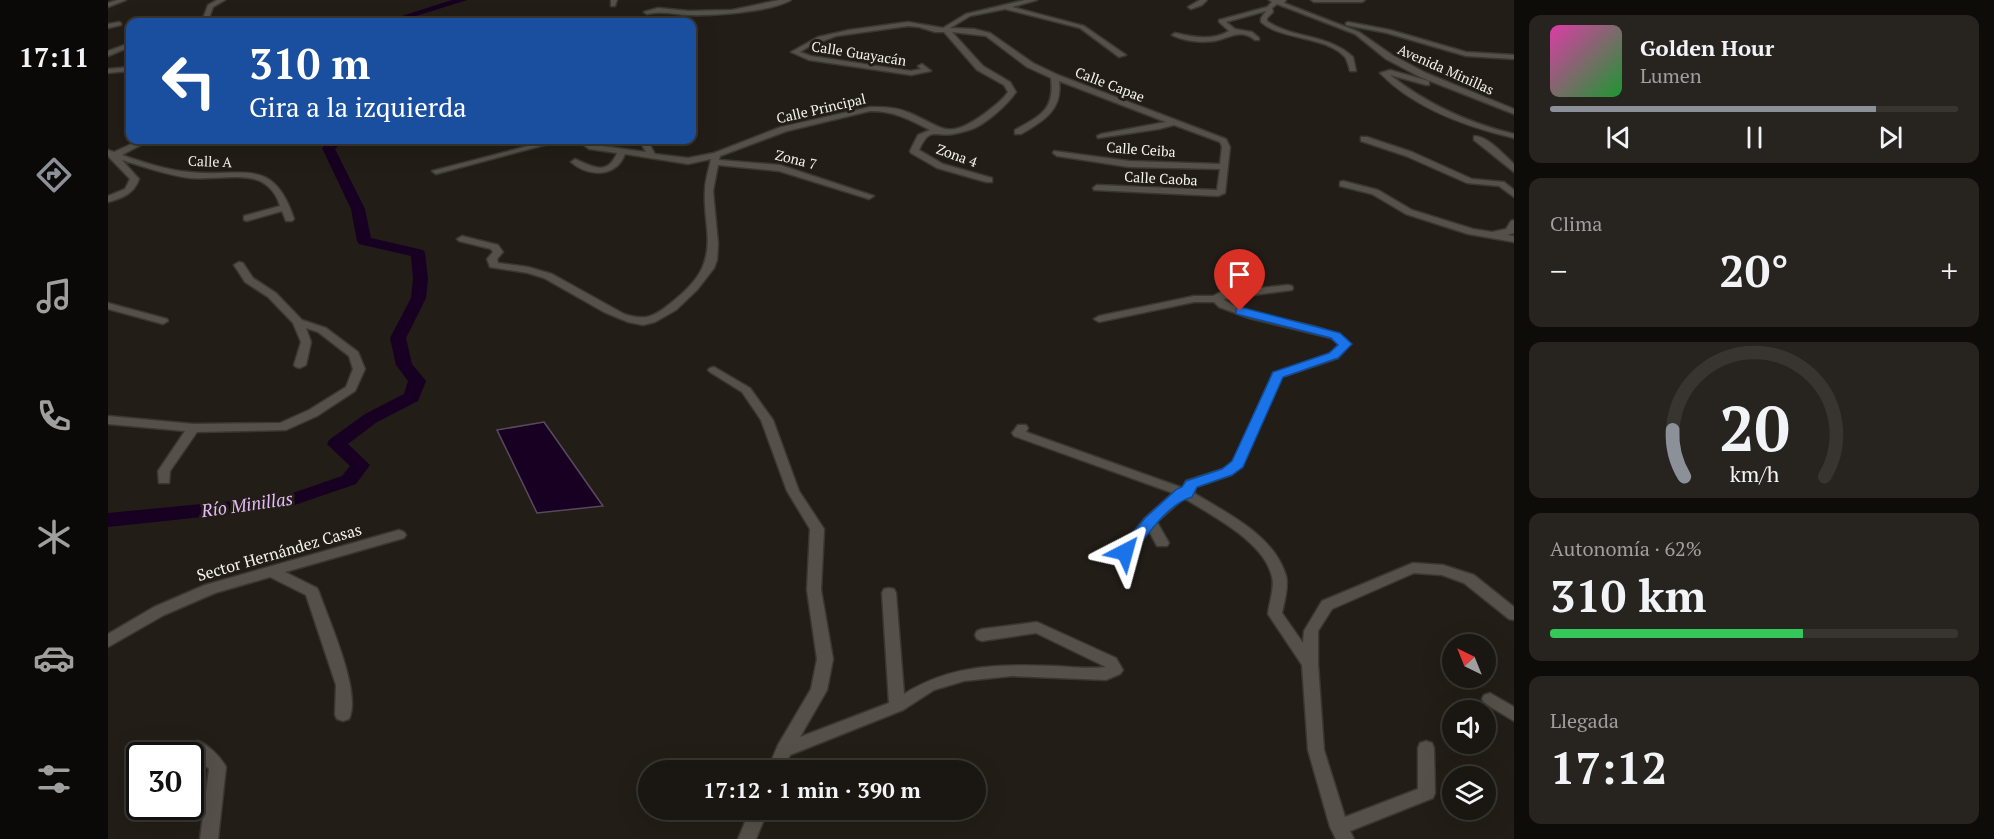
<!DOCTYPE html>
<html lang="es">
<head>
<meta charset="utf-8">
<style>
	body { margin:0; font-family:"PT Serif",serif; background:#27231f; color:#f1f3f6; height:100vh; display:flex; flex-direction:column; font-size:22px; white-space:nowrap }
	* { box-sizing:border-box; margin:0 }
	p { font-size:20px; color:#9f9f9f }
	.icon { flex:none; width:33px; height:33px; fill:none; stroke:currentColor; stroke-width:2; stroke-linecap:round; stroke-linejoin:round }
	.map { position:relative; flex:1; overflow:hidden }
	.panel { display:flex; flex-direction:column; gap:15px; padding:15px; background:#0e0c09; width:480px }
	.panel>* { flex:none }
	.banner { position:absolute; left:18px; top:18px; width:570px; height:126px; border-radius:12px; box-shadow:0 6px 24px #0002,0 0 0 2px #383531; background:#1a4fa0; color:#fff; overflow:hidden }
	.needle { width:39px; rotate:317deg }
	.buttons { position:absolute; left:1334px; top:634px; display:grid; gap:12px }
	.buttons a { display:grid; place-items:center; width:54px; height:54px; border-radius:50%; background:#1a1611; box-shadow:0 6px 24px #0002,0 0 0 2px #383531; font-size:30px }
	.speed { position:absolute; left:18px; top:742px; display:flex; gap:12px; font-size:30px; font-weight:700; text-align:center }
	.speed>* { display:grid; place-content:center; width:78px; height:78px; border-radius:50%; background:#1a1611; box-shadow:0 6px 24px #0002,0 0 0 2px #383531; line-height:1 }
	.speed .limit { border:3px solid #111; border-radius:9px; background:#fff; color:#111 }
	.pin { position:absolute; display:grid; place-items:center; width:51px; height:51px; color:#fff; margin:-62px -26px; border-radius:50% 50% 50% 0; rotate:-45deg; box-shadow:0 0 6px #0007 }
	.pin .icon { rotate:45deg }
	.me { position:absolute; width:66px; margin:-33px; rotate:39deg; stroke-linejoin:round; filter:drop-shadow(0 0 4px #0008) }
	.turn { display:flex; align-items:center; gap:21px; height:126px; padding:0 24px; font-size:27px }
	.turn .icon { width:78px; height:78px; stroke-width:2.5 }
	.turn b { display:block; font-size:42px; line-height:51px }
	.big { font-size:45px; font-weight:600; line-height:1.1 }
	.panel .widget { flex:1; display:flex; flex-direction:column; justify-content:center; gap:9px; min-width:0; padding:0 21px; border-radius:12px; background:#27231f }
	.panel .dial { align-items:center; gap:0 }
	.dial svg { height:156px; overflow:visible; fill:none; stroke:#383531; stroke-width:7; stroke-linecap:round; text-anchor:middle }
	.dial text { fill:#f1f3f6; stroke:none }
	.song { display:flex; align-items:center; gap:18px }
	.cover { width:72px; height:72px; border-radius:9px; background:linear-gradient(135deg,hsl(320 70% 55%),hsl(130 70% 35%)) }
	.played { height:6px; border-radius:3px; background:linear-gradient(90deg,#8c9099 80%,#383531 80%) }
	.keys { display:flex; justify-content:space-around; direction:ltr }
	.heat { display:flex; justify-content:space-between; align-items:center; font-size:33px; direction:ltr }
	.charge { height:9px; border-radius:4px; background:linear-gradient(90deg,#34c759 62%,#383531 0) }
	.trip { position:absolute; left:530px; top:760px; width:348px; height:60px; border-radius:30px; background:#1a1611; box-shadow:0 6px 24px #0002,0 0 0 2px #383531; font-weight:600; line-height:60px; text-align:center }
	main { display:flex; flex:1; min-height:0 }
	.tabs { display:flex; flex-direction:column; width:108px; justify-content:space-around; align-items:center; background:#0a0907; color:#9f9f9f }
	.tabs .icon { width:42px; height:42px }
	.tabs .active { color:#8c9099 }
	.tabs b { font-size:27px; color:#f1f3f6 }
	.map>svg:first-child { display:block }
	.water { fill:#170021; stroke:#5a495e; stroke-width:1.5 }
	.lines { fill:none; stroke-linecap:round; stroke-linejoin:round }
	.river { fill:#170021; fill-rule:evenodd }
	.minor-casing { stroke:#3a3733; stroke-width:3 }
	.minor { fill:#555049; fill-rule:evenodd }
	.route { fill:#1a73e8; stroke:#114b97; stroke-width:1.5 }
	.labels { text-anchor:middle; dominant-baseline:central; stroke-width:6; stroke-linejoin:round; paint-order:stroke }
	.far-street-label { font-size:14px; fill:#f6f3ee; stroke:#221d17 }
	.street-label { font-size:16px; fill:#f6f3ee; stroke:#221d17 }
	.water-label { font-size:18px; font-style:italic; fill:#e5bbf8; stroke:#221d17 }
</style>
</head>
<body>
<main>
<nav class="tabs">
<b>17:11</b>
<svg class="icon active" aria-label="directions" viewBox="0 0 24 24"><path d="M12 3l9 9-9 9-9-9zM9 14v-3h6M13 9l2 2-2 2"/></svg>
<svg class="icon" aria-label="music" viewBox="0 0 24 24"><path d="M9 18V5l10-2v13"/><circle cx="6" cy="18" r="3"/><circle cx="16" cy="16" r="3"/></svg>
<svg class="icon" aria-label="phone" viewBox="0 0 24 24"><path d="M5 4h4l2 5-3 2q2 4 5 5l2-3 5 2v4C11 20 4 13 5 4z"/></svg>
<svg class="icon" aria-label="climate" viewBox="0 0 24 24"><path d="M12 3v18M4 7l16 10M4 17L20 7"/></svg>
<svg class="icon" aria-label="car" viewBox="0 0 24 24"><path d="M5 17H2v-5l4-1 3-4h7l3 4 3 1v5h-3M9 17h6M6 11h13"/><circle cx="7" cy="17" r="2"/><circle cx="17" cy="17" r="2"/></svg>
<svg class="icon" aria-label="filters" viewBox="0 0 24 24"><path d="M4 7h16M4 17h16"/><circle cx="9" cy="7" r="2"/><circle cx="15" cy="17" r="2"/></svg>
</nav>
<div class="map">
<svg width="1406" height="839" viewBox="0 0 1406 839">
	<rect width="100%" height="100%" fill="#221d17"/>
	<!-- water -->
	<path class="water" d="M436 422 495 506 429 513 389 430Z"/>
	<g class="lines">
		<!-- river -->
		<g class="river">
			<path d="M344 0H359L289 22H275Z"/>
			<path d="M223 140H236L227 149 257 209 263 238 315 250 317 253 320 279 318 298 298 338 304 364 318 381 310 401 269 422 240 444 262 465 248 484 178 508 0 527V513L176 496 234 476 242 466 219 444 221 440 257 414 296 394 300 381 288 365 282 338 303 298 305 279 303 256 251 244 249 241 243 209 214 148Z"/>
		</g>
		<defs>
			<g id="minor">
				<path d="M9 0H18L0 7V3Z"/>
				<path d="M109 0H117L105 7 101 18 91 22H83L96 16 100 5Z"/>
				<path d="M503 0H509L507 6H503Z"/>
				<path d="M671 0H683C662 12 607 16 581 15 567 14 554 11 539 14L536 12 550 8 581 11 624 10Z"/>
				<path d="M917 0H929L904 7 976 26 1018 55 1011 57 972 28 897 9 862 16 842 28 866 29 882 33 925 63 950 75 1118 139 1122 147 1117 193 1110 196 986 190 985 188 989 185 1109 190 1112 169 1021 167 949 156 945 153 946 151 1021 161 1112 164 1114 147 1112 142 1066 125 1051 129 990 138 989 136 993 134 1058 122 951 81C955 110 935 121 913 134H907V130C932 116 947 110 943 78L919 67 878 36 844 32 875 66 902 82 908 92C900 104 878 124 864 129 858 131 851 133 845 134 826 137 822 126 811 150L835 164 884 178V182H878L829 168 803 153 802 151 810 135 822 130C801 119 786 111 762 111L679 131 612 156 611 160 672 165 766 196 761 199 758 198 671 171 610 165 605 191 610 244 609 260 606 268 589 290 568 310 547 322 535 325 520 322 496 312 436 278 420 273 382 267 379 259 385 252 383 249 351 241 349 239 354 236 390 245 395 252 389 259 390 263 420 267 444 274 516 314C537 321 546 317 563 303 590 281 603 265 599 228 598 216 596 203 597 191 597 180 601 169 603 159L580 164 517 154C508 178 480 177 463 162L467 159C484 166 499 177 509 153L481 149 470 140H479L486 145 538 152 531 140H539L547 154 580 158 606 153 673 127 762 107C774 107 788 107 799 112 835 126 837 142 876 114 885 107 894 101 900 92L896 85 869 70 836 32H827L811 27 800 26 728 36 702 46 692 52 703 56 803 71 813 69 810 66 814 64 823 71 803 75 701 60 683 52 710 37 741 30 800 22 835 28 858 14Z"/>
				<path d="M1092 0H1099L1094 5 1083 9 1080 7Z"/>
				<path d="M1161 0H1178L1176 3 1251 32 1284 55 1318 73 1406 109V114L1312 77 1278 59 1247 34 1169 4 1164 8 1165 12 1159 18V21C1185 39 1219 33 1245 57L1248 71H1242C1241 67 1239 60 1237 57 1219 36 1172 40 1153 22V18L1158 11 1118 22 1127 29 1144 32 1151 38V40H1147C1132 28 1122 38 1106 41 1093 43 1075 41 1064 35L1067 33C1085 37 1104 41 1121 31L1111 22V20L1159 7 1164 2Z"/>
				<path d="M1203 0H1257L1254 2H1206Z"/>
				<path d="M11 22 13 23V25L0 28V24Z"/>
				<path d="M1240 22 1282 30 1358 52 1406 55V59L1358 56 1279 33 1238 25V23Z"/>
				<path d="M22 43V47L0 56V51Z"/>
				<path d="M22 67V71L0 73V69Z"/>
				<path d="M1282 70 1321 81V85H1318L1282 75C1319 104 1360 123 1406 134V138C1359 127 1307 109 1272 73Z"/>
				<path d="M1366 136C1380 136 1396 155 1406 164V172L1366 140Z"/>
				<path d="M1253 137H1259L1304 152 1364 179 1396 182 1406 190V197L1391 186 1359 183 1298 156 1253 141Z"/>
				<path d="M32 140H42L14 155C35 162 58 170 81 172 134 178 165 155 186 219L184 221H178L174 211 139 221 136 220V216L172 206C169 195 162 186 152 181 134 173 103 180 82 178 59 175 36 167 14 160L31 179C26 194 14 198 0 202V196L17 189 22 179 0 156V150L6 152Z"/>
				<path d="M114 140H125L128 142 124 144Z"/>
				<path d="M443 140H455L328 174 324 171Z"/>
				<path d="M1235 181 1270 190 1304 210 1365 229 1384 232 1398 229 1403 221 1406 220V233L1399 235 1406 236V242L1360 234 1298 214 1264 194 1232 186V182Z"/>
				<path d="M131 262 135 263 145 278 168 293 194 320 218 328 250 352 257 369 247 391 209 416 178 430 89 432 62 471 61 483H51L50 471 77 431 0 424V416L85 424 172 423 201 410 238 387 245 369 241 356 210 332 198 328 203 342 198 365 192 368 188 367 186 365 193 342 185 323 160 297 137 282 126 265Z"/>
				<path d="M1180 285 1184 286 1185 288 1184 290 1115 299C1146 323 1220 319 1242 344L1230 358 1174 377 1134 467 1123 475 1088 487 1086 493C1120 514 1166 535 1178 576 1181 586 1176 603 1174 613L1195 643 1196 631 1214 601 1305 563 1335 565 1366 575 1406 607V620L1401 619 1356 583 1334 575 1306 573 1224 609 1210 631V664L1216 750 1237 817 1310 789V748L1312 743 1318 741 1324 743 1326 748 1327 793 1325 798 1242 831 1246 839H1228L1222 827 1200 750 1194 665 1160 614C1161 603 1167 587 1164 577 1157 542 1104 516 1076 498L1049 522 1061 543 1059 546H1049L1041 531 1022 555H1012L1010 552 1012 549 1037 518 1065 493 906 436 904 433 910 425H918L920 428 918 432 1075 488 1078 481 1115 469 1125 462 1165 373 1222 354 1231 344 1223 338 1141 318 1111 307 1106 302H1086L991 322 986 319 991 316 1086 296H1105L1113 292Z"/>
				<path d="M0 303 59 319 60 321 55 324 0 309Z"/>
				<path d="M606 367 642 388 665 420 691 491 716 529 713 590 725 659 719 690 692 737 781 703 774 593 776 589 781 588 786 589 788 593 796 694C844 664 893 664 947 666 964 667 982 669 998 667L928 633 874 641 869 639 867 635 869 631 874 629 929 622 1008 658 1015 670 1012 674 998 680 904 676 856 681 826 690 795 710 682 755 675 771H659L670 745 703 689 709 659 699 590 702 529 679 491 653 420 634 392 602 372 600 370 602 368Z"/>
				<path d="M291 530 296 532 298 535 296 538 177 572 209 588 211 592C221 621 254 693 241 719L235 721 229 719 227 715 228 685 198 595 162 577 107 593 56 615 0 647V634L46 607 97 585Z"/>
				<path d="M1382 693 1406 707V721L1376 703 1374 699 1376 695Z"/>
				<path d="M90 741C100 745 113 757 118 767L110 839H92L101 769 87 756H56L58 751Z"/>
				<path d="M642 810H660L648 839H630Z"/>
			</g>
		</defs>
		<!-- minor casing -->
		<use href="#minor" class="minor-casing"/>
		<!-- minor -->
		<use href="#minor" class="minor"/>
	</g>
	<!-- route -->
	<path class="route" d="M1132 307 1232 333 1244 344 1230 358 1175 377 1135 467 1124 475 1089 487 1084 497C1059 504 1039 536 1023 556H1012L1009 552 1012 548 1037 518 1069 489 1074 487 1078 481 1114 469 1124 461 1165 372 1221 353 1230 345 1223 338 1128 314V309Z"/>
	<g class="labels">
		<!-- far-street labels -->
		<g class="far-street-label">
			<text transform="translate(751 53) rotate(9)">Calle Guayacán</text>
			<text transform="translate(1338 69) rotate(24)">Avenida Minillas</text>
			<text transform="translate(1002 84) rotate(21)">Calle Capae</text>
			<text transform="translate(713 108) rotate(-13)">Calle Principal</text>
			<text transform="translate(1033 149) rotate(4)">Calle Ceiba</text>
			<text transform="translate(849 155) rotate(20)">Zona 4</text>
			<text transform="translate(688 159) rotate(14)">Zona 7</text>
			<text transform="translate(102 161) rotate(2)">Calle A</text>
			<text transform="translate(1053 178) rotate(3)">Calle Caoba</text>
		</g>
		<!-- street labels -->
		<g class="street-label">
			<text transform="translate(171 552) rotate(-16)">Sector Hernández Casas</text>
		</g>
		<!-- water labels -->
		<g class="water-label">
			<text transform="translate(139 504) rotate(-8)">Río Minillas</text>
		</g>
	</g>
</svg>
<div class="buttons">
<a><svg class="needle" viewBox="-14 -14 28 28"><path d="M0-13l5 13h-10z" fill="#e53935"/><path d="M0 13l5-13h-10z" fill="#9f9f9f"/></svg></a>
<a><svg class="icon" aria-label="sound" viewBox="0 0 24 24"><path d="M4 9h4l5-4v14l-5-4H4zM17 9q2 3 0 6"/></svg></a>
<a><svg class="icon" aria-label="layers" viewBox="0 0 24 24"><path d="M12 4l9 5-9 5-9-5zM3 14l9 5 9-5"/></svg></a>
</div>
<div class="speed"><div class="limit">30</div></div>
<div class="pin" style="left:1132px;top:311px;background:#d93025"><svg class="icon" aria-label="arrive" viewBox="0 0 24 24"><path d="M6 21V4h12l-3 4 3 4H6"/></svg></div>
<svg class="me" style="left:1017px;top:552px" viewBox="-20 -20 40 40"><path d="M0-17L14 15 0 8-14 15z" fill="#1a73e8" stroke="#fff" stroke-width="4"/></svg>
<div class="trip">17:12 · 1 min · 390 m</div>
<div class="banner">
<div class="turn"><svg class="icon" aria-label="left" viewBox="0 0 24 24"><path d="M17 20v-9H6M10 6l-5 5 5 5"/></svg><div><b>310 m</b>Gira a la izquierda</div></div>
</div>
</div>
<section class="panel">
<div class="widget">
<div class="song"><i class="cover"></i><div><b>Golden Hour</b><p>Lumen</p></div></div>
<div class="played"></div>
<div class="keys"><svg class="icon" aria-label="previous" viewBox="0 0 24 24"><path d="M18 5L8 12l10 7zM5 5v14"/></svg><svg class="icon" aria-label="pause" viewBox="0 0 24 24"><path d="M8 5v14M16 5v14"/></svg><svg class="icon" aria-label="next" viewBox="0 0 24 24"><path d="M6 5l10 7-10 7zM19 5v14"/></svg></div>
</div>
<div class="widget"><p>Clima</p>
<div class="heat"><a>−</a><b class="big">20°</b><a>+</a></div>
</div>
<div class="widget dial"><svg viewBox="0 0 100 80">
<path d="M14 69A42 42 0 1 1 86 69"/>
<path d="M14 69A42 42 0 0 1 8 45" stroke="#8c9099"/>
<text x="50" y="56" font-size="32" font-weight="700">20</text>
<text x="50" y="72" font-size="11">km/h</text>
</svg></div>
<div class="widget"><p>Autonomía · 62%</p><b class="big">310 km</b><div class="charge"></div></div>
<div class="widget"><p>Llegada</p><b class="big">17:12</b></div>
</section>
</main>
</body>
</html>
